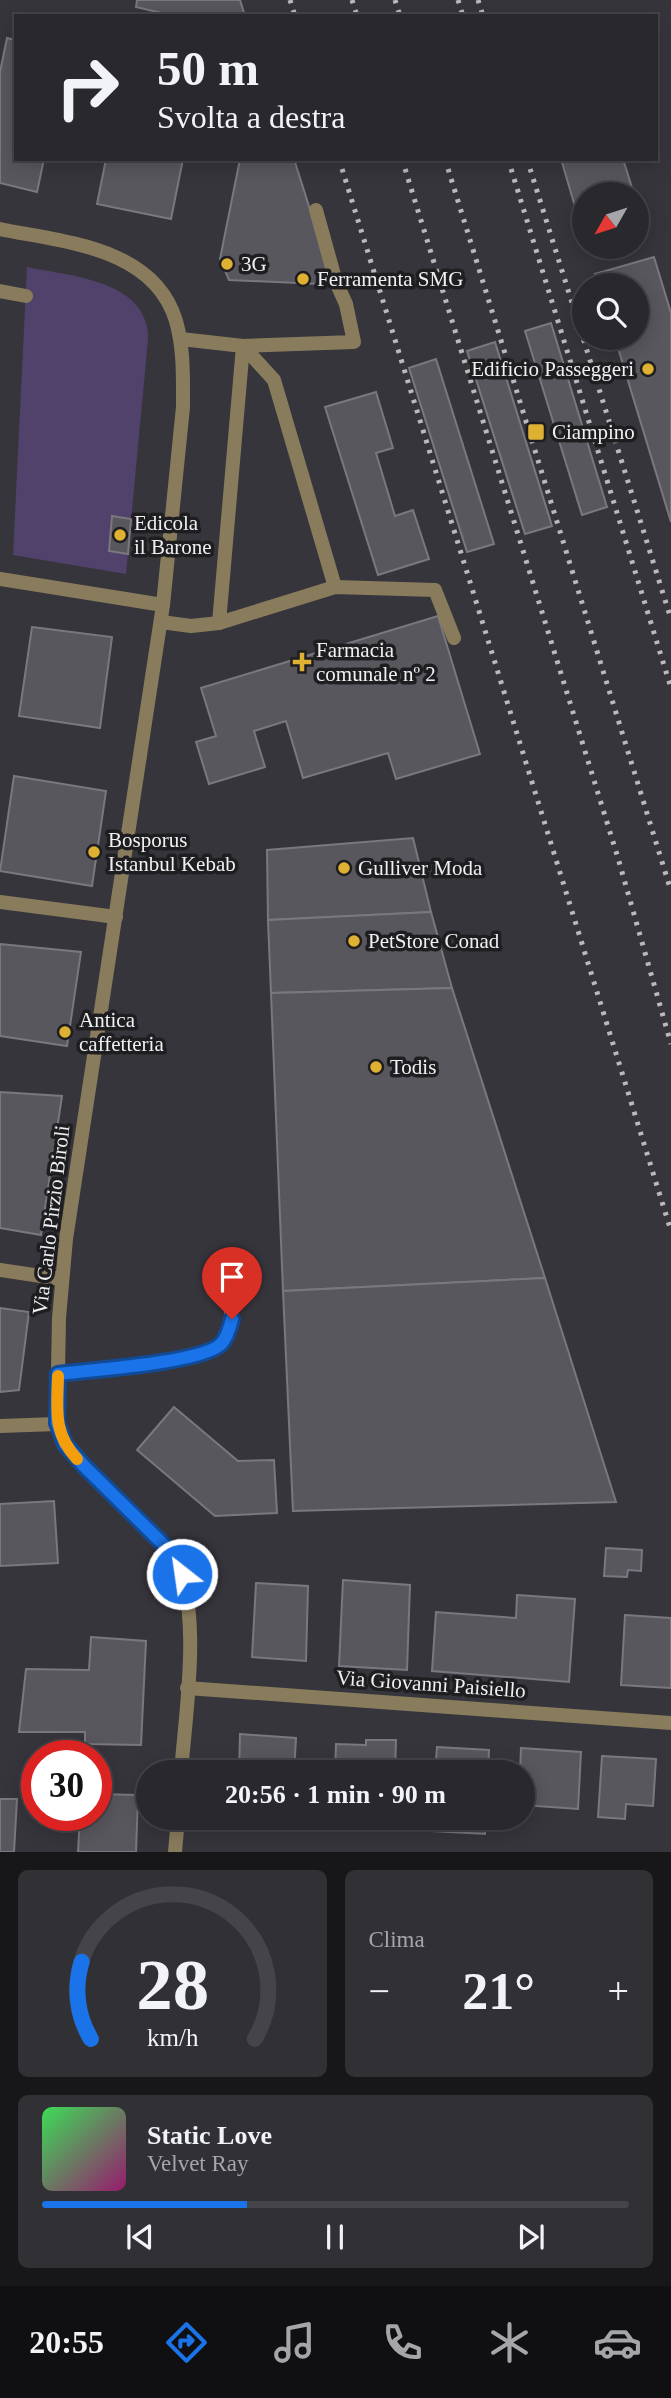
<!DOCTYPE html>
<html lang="it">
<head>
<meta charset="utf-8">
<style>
	body { margin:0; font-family:Georgia,serif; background:#313035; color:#f1f3f6; height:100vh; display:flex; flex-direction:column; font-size:26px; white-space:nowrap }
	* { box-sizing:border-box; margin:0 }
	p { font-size:23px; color:#a5a6aa }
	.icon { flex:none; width:38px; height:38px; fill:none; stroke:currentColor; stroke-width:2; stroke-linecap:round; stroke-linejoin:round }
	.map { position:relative; height:1852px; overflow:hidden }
	.details { display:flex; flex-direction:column; gap:18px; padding:18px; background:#171619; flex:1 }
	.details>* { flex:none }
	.top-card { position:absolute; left:14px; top:14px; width:644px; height:147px; border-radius:0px; box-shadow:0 4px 18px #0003,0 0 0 2px #454449; background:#29282d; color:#f1f3f6; overflow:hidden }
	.needle { width:46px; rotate:231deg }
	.fabs { position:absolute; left:572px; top:182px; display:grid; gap:14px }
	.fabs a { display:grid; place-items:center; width:77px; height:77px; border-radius:50%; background:#29282d; box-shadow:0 4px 18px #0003,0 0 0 2px #454449; font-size:35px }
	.speed { position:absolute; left:21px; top:1740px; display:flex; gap:14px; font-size:35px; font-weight:700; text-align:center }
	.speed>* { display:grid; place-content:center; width:91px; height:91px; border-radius:50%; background:#29282d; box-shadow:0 4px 18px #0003,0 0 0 2px #454449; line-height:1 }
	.speed .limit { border:10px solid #d22; background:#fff; color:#111 }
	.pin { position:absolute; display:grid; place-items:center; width:60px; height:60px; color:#fff; margin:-72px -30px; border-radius:50% 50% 50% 0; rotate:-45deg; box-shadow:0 0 7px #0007 }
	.pin .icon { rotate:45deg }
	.me { position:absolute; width:77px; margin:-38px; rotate:330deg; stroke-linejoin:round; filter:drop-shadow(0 0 5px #0008) }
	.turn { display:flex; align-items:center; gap:24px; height:147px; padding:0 28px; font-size:32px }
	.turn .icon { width:91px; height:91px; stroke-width:2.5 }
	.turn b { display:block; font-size:49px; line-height:60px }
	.big { font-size:52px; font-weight:800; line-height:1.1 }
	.details .widget { flex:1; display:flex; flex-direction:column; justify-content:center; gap:10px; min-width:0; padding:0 24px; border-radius:10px; background:#313035 }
	.details .dial { align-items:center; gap:0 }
	.dial svg { height:182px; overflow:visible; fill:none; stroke:#454449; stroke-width:7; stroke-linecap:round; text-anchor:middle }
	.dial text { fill:#f1f3f6; stroke:none }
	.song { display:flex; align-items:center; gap:21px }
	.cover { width:84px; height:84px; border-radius:10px; background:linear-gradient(135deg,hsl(130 70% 55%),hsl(320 70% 35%)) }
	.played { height:7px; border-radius:4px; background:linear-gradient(90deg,#1a73e8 35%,#454449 35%) }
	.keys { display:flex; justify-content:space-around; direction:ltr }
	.heat { display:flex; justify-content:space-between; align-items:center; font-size:38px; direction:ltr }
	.details .tiles { flex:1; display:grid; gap:18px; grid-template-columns:1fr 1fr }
	.widget:last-child { grid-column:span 2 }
	.trip { position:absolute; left:136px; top:1760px; width:399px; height:70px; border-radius:35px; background:#29282d; box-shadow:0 4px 18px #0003,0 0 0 2px #454449; font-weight:800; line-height:70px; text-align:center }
	.tab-bar { display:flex; height:112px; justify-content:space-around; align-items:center; background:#101012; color:#a5a6aa }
	.tab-bar .icon { width:49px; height:49px }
	.tab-bar .on { color:#1a73e8 }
	.tab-bar b { font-size:32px; color:#f1f3f6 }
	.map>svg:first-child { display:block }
	.green { fill:#51426b }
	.building { fill:#59575e; stroke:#7a777f; stroke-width:2 }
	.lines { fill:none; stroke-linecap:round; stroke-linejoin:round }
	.lane { stroke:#897c5d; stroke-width:14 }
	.street { stroke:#897c5d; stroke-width:14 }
	.rail { stroke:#bab9be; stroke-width:5; stroke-dasharray:3.5 7; stroke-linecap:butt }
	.route-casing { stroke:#114b97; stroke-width:18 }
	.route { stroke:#1a73e8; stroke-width:12 }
	.slow { stroke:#f59e0b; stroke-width:12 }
	.poi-dot { fill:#dfb133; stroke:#1e1d20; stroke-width:2.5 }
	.labels { text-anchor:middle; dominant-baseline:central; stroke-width:7; stroke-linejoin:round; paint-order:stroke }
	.poi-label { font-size:21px; fill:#f0eff3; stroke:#1e1d20; text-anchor:start }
	.street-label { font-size:21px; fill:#f0eff3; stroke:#1e1d20 }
</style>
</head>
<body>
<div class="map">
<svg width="671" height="1852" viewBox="0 0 671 1852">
	<rect width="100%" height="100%" fill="#37353c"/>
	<!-- green -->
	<path class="green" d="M27 267C64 275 134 279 146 323 149 332 148 341 147 350L126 574 13 555Z"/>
	<!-- building -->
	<g class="building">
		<path d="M137 0H240L245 16H174L136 7Z"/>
		<path d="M7 38 16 40V159H44L37 192 0 183V72Z"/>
		<path d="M106 159H183L171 219 97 204Z"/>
		<path d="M240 159H294L332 279 320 284 229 280 220 259Z"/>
		<path d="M561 159H623L634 194H584V237Z"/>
		<path d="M637 205 645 230 637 233Z"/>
		<path d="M654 257 671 313V522L615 338H637V285H599L595 274Z"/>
		<path d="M551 323 607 507 582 515 525 331Z"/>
		<path d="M495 342 552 526 525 534 467 351Z"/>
		<path d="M436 359 494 544 467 552 409 368Z"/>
		<path d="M376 392 393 448 376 453 395 516 413 510 429 559 378 575 325 407Z"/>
		<path d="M112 516 131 519 128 554 109 551Z"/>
		<path d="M438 616 480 754 396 779 388 753 303 778 286 721 254 731 265 767 209 784 196 742 216 736 201 688Z"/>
		<path d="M32 627 112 637 100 728 19 716Z"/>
		<path d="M14 776 106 791 92 886 0 871Z"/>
		<path d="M413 838 431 912 268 920 267 850Z"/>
		<path d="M431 912 452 988 271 993 268 920Z"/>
		<path d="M0 944 81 952 67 1046 0 1036Z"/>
		<path d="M452 988 545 1278 283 1291 271 993Z"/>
		<path d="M0 1092 62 1096 41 1235 0 1228Z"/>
		<path d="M545 1278 616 1502 293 1511 283 1291Z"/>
		<path d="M0 1308 29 1312 19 1390 0 1392Z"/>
		<path d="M174 1407 238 1461 274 1460 277 1513 215 1516 137 1450Z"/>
		<path d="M54 1501 58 1563 0 1566V1504Z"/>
		<path d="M606 1548 642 1550 641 1571 628 1570 627 1577 604 1576Z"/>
		<path d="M343 1580 410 1585 407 1670 339 1666Z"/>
		<path d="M256 1583 308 1586 306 1661 252 1657Z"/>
		<path d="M517 1595 575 1599 569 1682 432 1671 436 1612 516 1618Z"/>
		<path d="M625 1615 671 1618V1688L621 1685Z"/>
		<path d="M91 1637 146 1641 141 1745 85 1744V1732H19L26 1669 89 1670Z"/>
		<path d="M240 1734 296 1738 294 1773H239Z"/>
		<path d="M366 1740H396L395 1773H335L336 1744 366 1745Z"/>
		<path d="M437 1747 489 1750 488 1773H435Z"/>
		<path d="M521 1748 581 1752 578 1809 523 1805V1773H520Z"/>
		<path d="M602 1756 656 1759 653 1806 626 1804 625 1819 598 1817Z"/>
		<path d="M96 1794 138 1795 136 1852H78L80 1815H96Z"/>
		<path d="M0 1799H17L14 1852H0Z"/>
		<path d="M433 1818H486L485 1834 432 1831Z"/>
	</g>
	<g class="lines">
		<!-- lane -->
		<g class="lane">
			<path d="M0 291 26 296"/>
			<path d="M181 339 243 346 354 342 346 304 336 282 316 210"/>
			<path d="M243 346 274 380 335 587"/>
			<path d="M161 622 191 626 219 623 335 587 435 590 454 638"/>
			<path d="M219 623 243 346"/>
			<path d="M58 1374C88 1371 202 1362 220 1345 231 1334 232 1318 231 1303"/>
		</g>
		<!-- street -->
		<g class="street">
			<path d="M0 229C63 242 154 247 176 321 184 349 183 378 183 407L163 605 66 1239 59 1318 57 1424 66 1444 74 1455C95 1477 117 1498 139 1519 151 1530 164 1541 172 1555 204 1604 185 1715 181 1773"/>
			<path d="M0 579 163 605"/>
			<path d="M0 902 116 917"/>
			<path d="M0 1270 61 1279"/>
			<path d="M0 1426 57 1424"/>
			<path d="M187 1688 671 1723"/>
			<path d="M175 1852 178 1818"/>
		</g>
		<!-- rail -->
		<g class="rail">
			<path d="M290 0 295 16"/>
			<path d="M352 0 357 16"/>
			<path d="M395 0 400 16"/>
			<path d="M458 0 463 16"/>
			<path d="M478 0 483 16"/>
			<path d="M339 159 671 1231"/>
			<path d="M402 159 618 858 671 1044"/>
			<path d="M445 159 671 891"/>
			<path d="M508 159 671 688"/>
			<path d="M527 159 671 619"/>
		</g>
	</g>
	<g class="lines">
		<defs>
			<path id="route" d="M182 1574 166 1547 84 1466 65 1444 57 1423 58 1374C89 1370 202 1363 221 1344 227 1338 230 1327 232 1319"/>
		</defs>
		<!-- route casing -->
		<use href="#route" class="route-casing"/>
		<!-- route -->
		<use href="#route" class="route"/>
		<!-- slow -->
		<path class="slow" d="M58 1376C57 1410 53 1433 77 1459"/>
	</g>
	<!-- markers -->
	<g class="poi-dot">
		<circle cx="227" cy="264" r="7"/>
		<circle cx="303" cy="279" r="7"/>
		<circle cx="648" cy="369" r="7"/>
		<rect x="527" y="423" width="18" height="18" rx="3.5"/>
		<circle cx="120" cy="535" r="7"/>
		<path d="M298.5 651.5h7v7h7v7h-7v7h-7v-7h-7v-7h7z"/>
		<circle cx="94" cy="852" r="7"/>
		<circle cx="344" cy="868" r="7"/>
		<circle cx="354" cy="941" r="7"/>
		<circle cx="65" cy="1032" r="7"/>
		<circle cx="376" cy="1067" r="7"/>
	</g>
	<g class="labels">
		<!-- poi labels -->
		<g class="poi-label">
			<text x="241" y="264">3G</text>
			<text x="317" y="279">Ferramenta SMG</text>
			<text x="634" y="369" text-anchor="end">Edificio Passeggeri</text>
			<text x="552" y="432">Ciampino</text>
			<text x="134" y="523">Edicola<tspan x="134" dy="24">il Barone</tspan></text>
			<text x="316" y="650">Farmacia<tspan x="316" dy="24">comunale nº 2</tspan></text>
			<text x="108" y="840">Bosporus<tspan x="108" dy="24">Istanbul Kebab</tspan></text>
			<text x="358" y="868">Gulliver Moda</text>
			<text x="368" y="941">PetStore Conad</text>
			<text x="79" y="1020">Antica<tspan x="79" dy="24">caffetteria</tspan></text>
			<text x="390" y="1067">Todis</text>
		</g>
		<!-- street labels -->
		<g class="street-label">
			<text transform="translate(51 1220) rotate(-83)">Via Carlo Pirzio Biroli</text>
			<text transform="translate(431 1684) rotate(4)">Via Giovanni Paisiello</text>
		</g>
	</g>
</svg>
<div class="fabs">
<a><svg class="needle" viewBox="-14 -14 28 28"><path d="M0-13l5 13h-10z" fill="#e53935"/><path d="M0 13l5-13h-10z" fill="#a5a6aa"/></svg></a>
<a><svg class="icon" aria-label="search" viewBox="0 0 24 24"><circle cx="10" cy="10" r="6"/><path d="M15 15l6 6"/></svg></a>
</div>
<div class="speed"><div class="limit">30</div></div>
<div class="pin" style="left:232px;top:1319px;background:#d93025"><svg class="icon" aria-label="arrive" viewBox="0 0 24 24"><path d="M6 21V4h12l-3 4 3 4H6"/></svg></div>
<svg class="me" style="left:182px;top:1574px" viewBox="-20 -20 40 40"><circle r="17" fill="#1a73e8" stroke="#fff" stroke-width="3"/><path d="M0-11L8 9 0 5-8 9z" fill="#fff"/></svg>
<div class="trip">20:56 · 1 min · 90 m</div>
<div class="top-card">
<div class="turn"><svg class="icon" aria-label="right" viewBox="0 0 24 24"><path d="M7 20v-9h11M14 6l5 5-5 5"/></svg><div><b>50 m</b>Svolta a destra</div></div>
</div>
</div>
<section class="details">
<div class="tiles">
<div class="widget dial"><svg viewBox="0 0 100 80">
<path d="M14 69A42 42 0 1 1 86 69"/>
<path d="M14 69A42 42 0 0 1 10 35" stroke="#1a73e8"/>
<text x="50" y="56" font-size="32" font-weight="700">28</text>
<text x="50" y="72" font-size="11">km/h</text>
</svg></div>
<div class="widget"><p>Clima</p>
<div class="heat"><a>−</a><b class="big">21°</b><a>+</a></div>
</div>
<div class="widget">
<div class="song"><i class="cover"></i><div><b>Static Love</b><p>Velvet Ray</p></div></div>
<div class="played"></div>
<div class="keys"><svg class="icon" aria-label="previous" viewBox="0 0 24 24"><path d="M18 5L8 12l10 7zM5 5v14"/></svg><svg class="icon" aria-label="pause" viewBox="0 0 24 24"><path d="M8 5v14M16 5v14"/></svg><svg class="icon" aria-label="next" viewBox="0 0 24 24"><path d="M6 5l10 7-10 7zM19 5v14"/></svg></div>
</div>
</div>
</section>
<nav class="tab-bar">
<b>20:55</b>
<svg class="icon on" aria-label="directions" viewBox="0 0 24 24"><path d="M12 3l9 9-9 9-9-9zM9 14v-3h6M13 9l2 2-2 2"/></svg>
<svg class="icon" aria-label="music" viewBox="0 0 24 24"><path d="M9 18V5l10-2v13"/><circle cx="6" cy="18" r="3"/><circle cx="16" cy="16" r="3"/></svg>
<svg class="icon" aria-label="phone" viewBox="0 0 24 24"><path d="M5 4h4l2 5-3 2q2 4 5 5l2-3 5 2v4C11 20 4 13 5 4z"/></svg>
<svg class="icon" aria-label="climate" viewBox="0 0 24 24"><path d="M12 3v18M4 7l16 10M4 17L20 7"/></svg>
<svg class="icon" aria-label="car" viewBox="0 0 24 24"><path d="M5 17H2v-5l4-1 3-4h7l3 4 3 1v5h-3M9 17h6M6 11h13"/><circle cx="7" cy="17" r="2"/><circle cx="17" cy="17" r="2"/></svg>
</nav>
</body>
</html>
